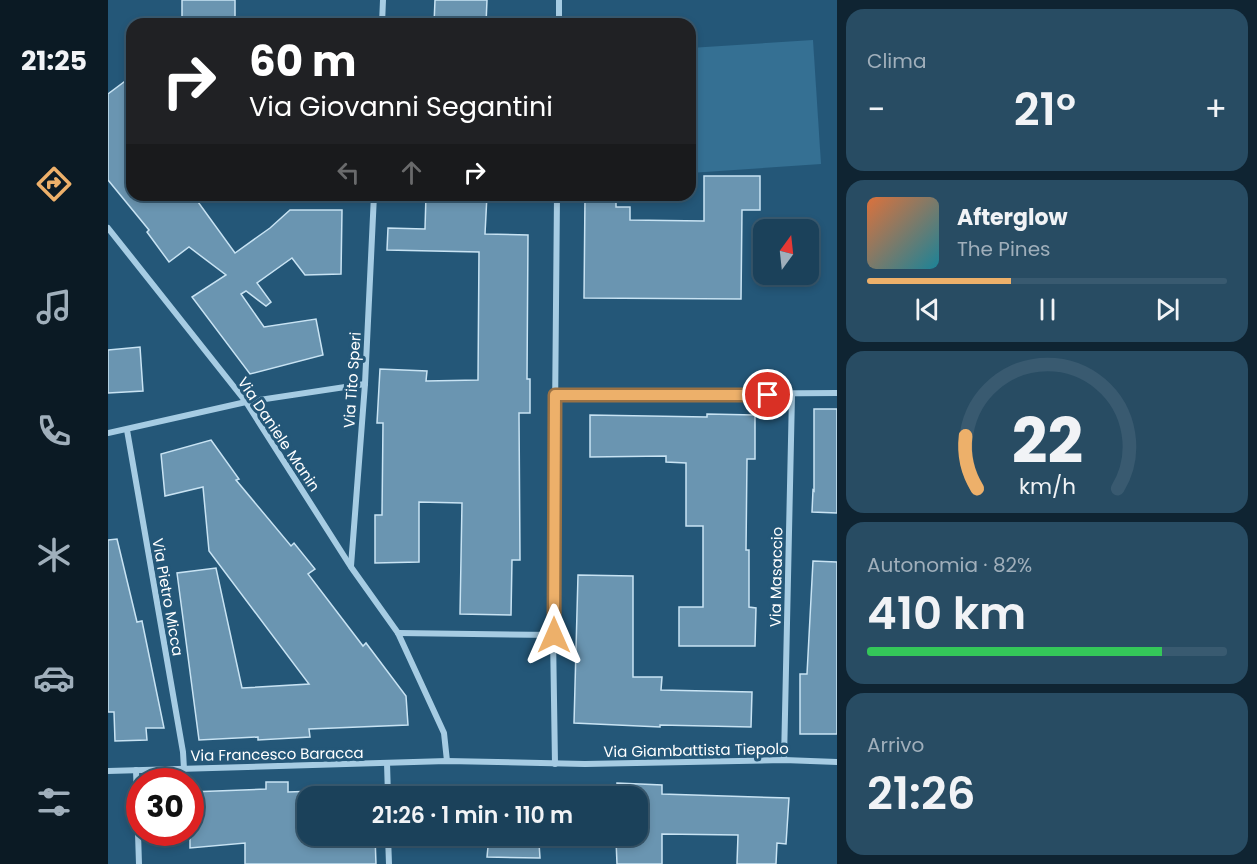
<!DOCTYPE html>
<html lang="it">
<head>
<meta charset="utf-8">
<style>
	body { margin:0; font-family:Poppins,sans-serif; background:#284c63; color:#f1f3f6; height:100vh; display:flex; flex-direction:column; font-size:22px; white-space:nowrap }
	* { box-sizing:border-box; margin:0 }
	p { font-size:20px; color:#a0afbb }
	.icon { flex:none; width:33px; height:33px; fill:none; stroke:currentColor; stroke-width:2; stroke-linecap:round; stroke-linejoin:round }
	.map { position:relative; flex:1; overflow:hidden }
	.side { display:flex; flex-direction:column; gap:9px; padding:9px; background:#0f2432; width:420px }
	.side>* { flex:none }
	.top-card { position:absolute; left:18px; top:18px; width:570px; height:183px; border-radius:18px; box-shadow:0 3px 9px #0003,0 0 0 2px #395a70; background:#202124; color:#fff; overflow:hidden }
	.needle { width:39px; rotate:15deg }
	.fabs { position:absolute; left:645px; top:219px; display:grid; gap:12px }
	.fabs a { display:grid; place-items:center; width:66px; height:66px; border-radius:12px; background:#1b415a; box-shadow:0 3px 9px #0003,0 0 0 2px #395a70; font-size:30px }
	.speed { position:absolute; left:18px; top:768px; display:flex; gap:12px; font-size:30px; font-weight:700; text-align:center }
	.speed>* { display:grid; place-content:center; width:78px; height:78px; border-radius:50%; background:#1b415a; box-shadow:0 3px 9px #0003,0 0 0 2px #395a70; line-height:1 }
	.speed .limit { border:9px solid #d22; background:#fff; color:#111 }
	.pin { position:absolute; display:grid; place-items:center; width:51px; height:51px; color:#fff; margin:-26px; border:3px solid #fff; border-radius:50%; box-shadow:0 2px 6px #0007 }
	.me { position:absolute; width:66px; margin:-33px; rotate:0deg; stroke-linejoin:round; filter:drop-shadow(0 0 4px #0008) }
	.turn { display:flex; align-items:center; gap:21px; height:126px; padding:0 24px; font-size:27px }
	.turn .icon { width:78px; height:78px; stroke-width:2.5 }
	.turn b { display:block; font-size:42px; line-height:51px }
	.lanes { display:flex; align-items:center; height:57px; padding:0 24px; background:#0003; justify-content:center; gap:30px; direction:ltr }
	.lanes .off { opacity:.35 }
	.big { font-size:45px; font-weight:600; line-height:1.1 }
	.side .card { flex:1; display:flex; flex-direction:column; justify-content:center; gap:9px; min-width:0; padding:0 21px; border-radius:18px; background:#284c63 }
	.side .dial { align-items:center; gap:0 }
	.dial svg { height:156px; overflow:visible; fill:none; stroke:#395a70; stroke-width:7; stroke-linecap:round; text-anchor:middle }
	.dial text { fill:#f1f3f6; stroke:none }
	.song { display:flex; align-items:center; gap:18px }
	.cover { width:72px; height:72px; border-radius:9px; background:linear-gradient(135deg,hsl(20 70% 55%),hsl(190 70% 35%)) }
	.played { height:6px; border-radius:3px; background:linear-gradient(90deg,#edb06a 40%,#395a70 40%) }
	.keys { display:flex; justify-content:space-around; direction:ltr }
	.heat { display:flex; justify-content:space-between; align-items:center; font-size:33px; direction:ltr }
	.charge { height:9px; border-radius:4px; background:linear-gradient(90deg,#34c759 82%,#395a70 0) }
	.trip { position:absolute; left:189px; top:786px; width:351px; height:60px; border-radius:18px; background:#1b415a; box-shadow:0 3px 9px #0003,0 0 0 2px #395a70; font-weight:600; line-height:60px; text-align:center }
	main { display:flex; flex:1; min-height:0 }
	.dock { display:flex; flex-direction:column; width:108px; justify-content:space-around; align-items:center; background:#0b1a24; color:#a0afbb }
	.dock .icon { width:42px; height:42px }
	.dock .on { color:#edb06a }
	.dock b { font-size:27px; color:#f1f3f6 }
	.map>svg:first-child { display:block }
	.green { fill:#357093 }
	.building { fill:#6a95b1; stroke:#c8e3f3; stroke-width:1.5 }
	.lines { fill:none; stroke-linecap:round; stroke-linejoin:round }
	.street { stroke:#a6cce3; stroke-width:6 }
	.route-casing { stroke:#9a7245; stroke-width:15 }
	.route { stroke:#edb06a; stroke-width:10 }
	.labels { text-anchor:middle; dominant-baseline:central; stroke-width:6; stroke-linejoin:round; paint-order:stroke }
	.street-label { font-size:15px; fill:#fff; stroke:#245778 }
</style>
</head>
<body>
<main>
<nav class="dock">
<b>21:25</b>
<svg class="icon on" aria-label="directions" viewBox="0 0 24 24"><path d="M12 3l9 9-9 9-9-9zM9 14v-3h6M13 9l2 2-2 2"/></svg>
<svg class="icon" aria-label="music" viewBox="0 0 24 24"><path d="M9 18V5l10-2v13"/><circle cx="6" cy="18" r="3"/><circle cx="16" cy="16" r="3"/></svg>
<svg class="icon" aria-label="phone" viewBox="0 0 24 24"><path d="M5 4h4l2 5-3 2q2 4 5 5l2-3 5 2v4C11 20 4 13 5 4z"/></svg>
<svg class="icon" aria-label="climate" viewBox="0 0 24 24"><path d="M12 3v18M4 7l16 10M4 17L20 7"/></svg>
<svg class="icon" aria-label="car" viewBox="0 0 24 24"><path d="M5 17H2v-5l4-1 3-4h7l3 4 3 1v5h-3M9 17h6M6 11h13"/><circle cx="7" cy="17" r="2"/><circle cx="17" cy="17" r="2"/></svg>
<svg class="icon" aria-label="filters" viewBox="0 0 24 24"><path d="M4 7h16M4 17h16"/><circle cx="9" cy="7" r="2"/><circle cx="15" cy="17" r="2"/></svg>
</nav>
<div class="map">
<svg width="729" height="864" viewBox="0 0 729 864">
	<rect width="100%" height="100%" fill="#245778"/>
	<!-- green -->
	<path class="green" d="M705 40 713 164 582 173V48Z"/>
	<!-- building -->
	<g class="building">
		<rect x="74" y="0" width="53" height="24"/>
		<path d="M327 0H379L378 24H326Z"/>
		<path d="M24 76V195H85L127 253 162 228 182 210H234L233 274 197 275 184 258 149 283 163 302 158 306 138 291 133 294 156 327 208 319 215 355 142 374 84 297 118 275 81 247 61 262 39 232 41 230 0 180V94Z"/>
		<path d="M596 176H652V210H634L633 299 476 298 477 198H508V207H522V220L596 221Z"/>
		<path d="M318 195H379L377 234 420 235 419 379H422V413H411L412 560H404L403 615 352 614 354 503 311 502V562L267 563V515H274L275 423H269L272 369 319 371 318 381 370 380 371 252 279 250 280 228 317 229Z"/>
		<path d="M32 347 35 391 0 393V350Z"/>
		<path d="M706 409H729V513L704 512 705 490 706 491Z"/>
		<path d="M599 414 647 415V459H639L638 550H641V607L648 608 647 646H571V607H595V526H578V463L558 462V456L482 457V415L599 417Z"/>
		<path d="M103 440 131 479 128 480 183 546 186 543 207 569 200 574 255 646 258 643 298 696 300 725 201 729 202 737 150 740V737L91 740 69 573 108 568 134 688 201 684 101 551 95 487 57 496 53 454Z"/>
		<path d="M9 539 29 622 34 621 56 728H38L39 740 7 741 6 712H0V540Z"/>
		<path d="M705 561 729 562V734H692V674H699Z"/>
		<path d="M470 575 525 576V677H554L553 690 644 692 643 727 552 725V727L466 723Z"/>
		<path d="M158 782H180V792L266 789V796H200V836H267L268 864H137V843L82 848V792L158 789Z"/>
		<path d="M509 783 554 785V794L681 798 678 844 669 843 668 864H629L630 835 554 834V864H509L508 840 431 843 432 858 379 857 381 836H530V796H463L509 795Z"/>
		<path d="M385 785H430V796H384Z"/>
	</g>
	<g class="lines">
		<!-- street -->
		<g class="street">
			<path d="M274 24 275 0"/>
			<path d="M451 24V0"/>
			<path d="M0 228 138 402 243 567 290 633 336 733 339 761"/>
			<path d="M447 395 729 393"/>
			<path d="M19 430 75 752 76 769"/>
			<path d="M0 433 138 402 257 384"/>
			<path d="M243 566 257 384 266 195"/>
			<path d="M290 633 445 635"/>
			<path d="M676 760 684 395"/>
			<path d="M279 763 280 796"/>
			<path d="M447 764 445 635 449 195"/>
			<path d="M28 770 31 864"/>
			<path d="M0 771 339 761 477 764 676 760 729 762"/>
			<path d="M280 836 281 864"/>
		</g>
	</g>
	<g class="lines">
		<defs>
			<path id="route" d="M446 635 447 395H660"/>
		</defs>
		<!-- route casing -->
		<use href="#route" class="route-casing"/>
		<!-- route -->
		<use href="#route" class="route"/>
	</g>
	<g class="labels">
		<!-- street labels -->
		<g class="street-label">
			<text transform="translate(244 380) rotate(-86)">Via Tito Speri</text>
			<text transform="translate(171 434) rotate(56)">Via Daniele Manin</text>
			<text transform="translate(668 577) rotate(-89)">Via Masaccio</text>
			<text transform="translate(60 597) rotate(80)">Via Pietro Micca</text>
			<text transform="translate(588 750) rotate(-1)">Via Giambattista Tiepolo</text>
			<text transform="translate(169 754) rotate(-1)">Via Francesco Baracca</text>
		</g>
	</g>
</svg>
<div class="fabs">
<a><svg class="needle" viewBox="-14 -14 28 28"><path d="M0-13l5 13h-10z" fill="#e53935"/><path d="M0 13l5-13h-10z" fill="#a0afbb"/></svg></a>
</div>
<div class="speed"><div class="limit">30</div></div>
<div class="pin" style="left:660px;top:395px;background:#d93025"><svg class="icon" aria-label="arrive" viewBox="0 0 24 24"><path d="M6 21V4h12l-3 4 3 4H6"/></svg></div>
<svg class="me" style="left:446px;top:635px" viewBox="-20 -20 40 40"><path d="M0-17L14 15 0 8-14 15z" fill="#edb06a" stroke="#fff" stroke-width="4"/></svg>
<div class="trip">21:26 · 1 min · 110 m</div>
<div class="top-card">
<div class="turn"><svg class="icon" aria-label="right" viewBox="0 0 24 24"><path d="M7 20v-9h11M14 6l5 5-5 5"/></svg><div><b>60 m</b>Via Giovanni Segantini</div></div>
<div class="lanes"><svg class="icon off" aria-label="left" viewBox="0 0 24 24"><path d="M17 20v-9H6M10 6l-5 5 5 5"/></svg><svg class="icon off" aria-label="ahead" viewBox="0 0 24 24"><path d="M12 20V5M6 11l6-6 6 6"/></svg><svg class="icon" aria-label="right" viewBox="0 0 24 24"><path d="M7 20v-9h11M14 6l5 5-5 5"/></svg></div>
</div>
</div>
<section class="side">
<div class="card"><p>Clima</p>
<div class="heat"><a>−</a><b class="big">21°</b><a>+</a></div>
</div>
<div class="card">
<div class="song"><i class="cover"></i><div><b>Afterglow</b><p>The Pines</p></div></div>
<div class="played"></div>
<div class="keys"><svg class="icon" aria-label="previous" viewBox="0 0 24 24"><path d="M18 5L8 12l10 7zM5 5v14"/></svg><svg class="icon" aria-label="pause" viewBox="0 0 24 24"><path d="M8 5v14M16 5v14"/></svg><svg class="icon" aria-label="next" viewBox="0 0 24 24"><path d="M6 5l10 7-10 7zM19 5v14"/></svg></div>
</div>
<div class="card dial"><svg viewBox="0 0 100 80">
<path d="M14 69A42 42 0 1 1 86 69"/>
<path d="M14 69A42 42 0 0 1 8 42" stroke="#edb06a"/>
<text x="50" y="56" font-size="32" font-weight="700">22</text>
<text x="50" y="72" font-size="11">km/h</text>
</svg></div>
<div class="card"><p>Autonomia · 82%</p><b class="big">410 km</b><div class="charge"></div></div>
<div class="card"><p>Arrivo</p><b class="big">21:26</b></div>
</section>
</main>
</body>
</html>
